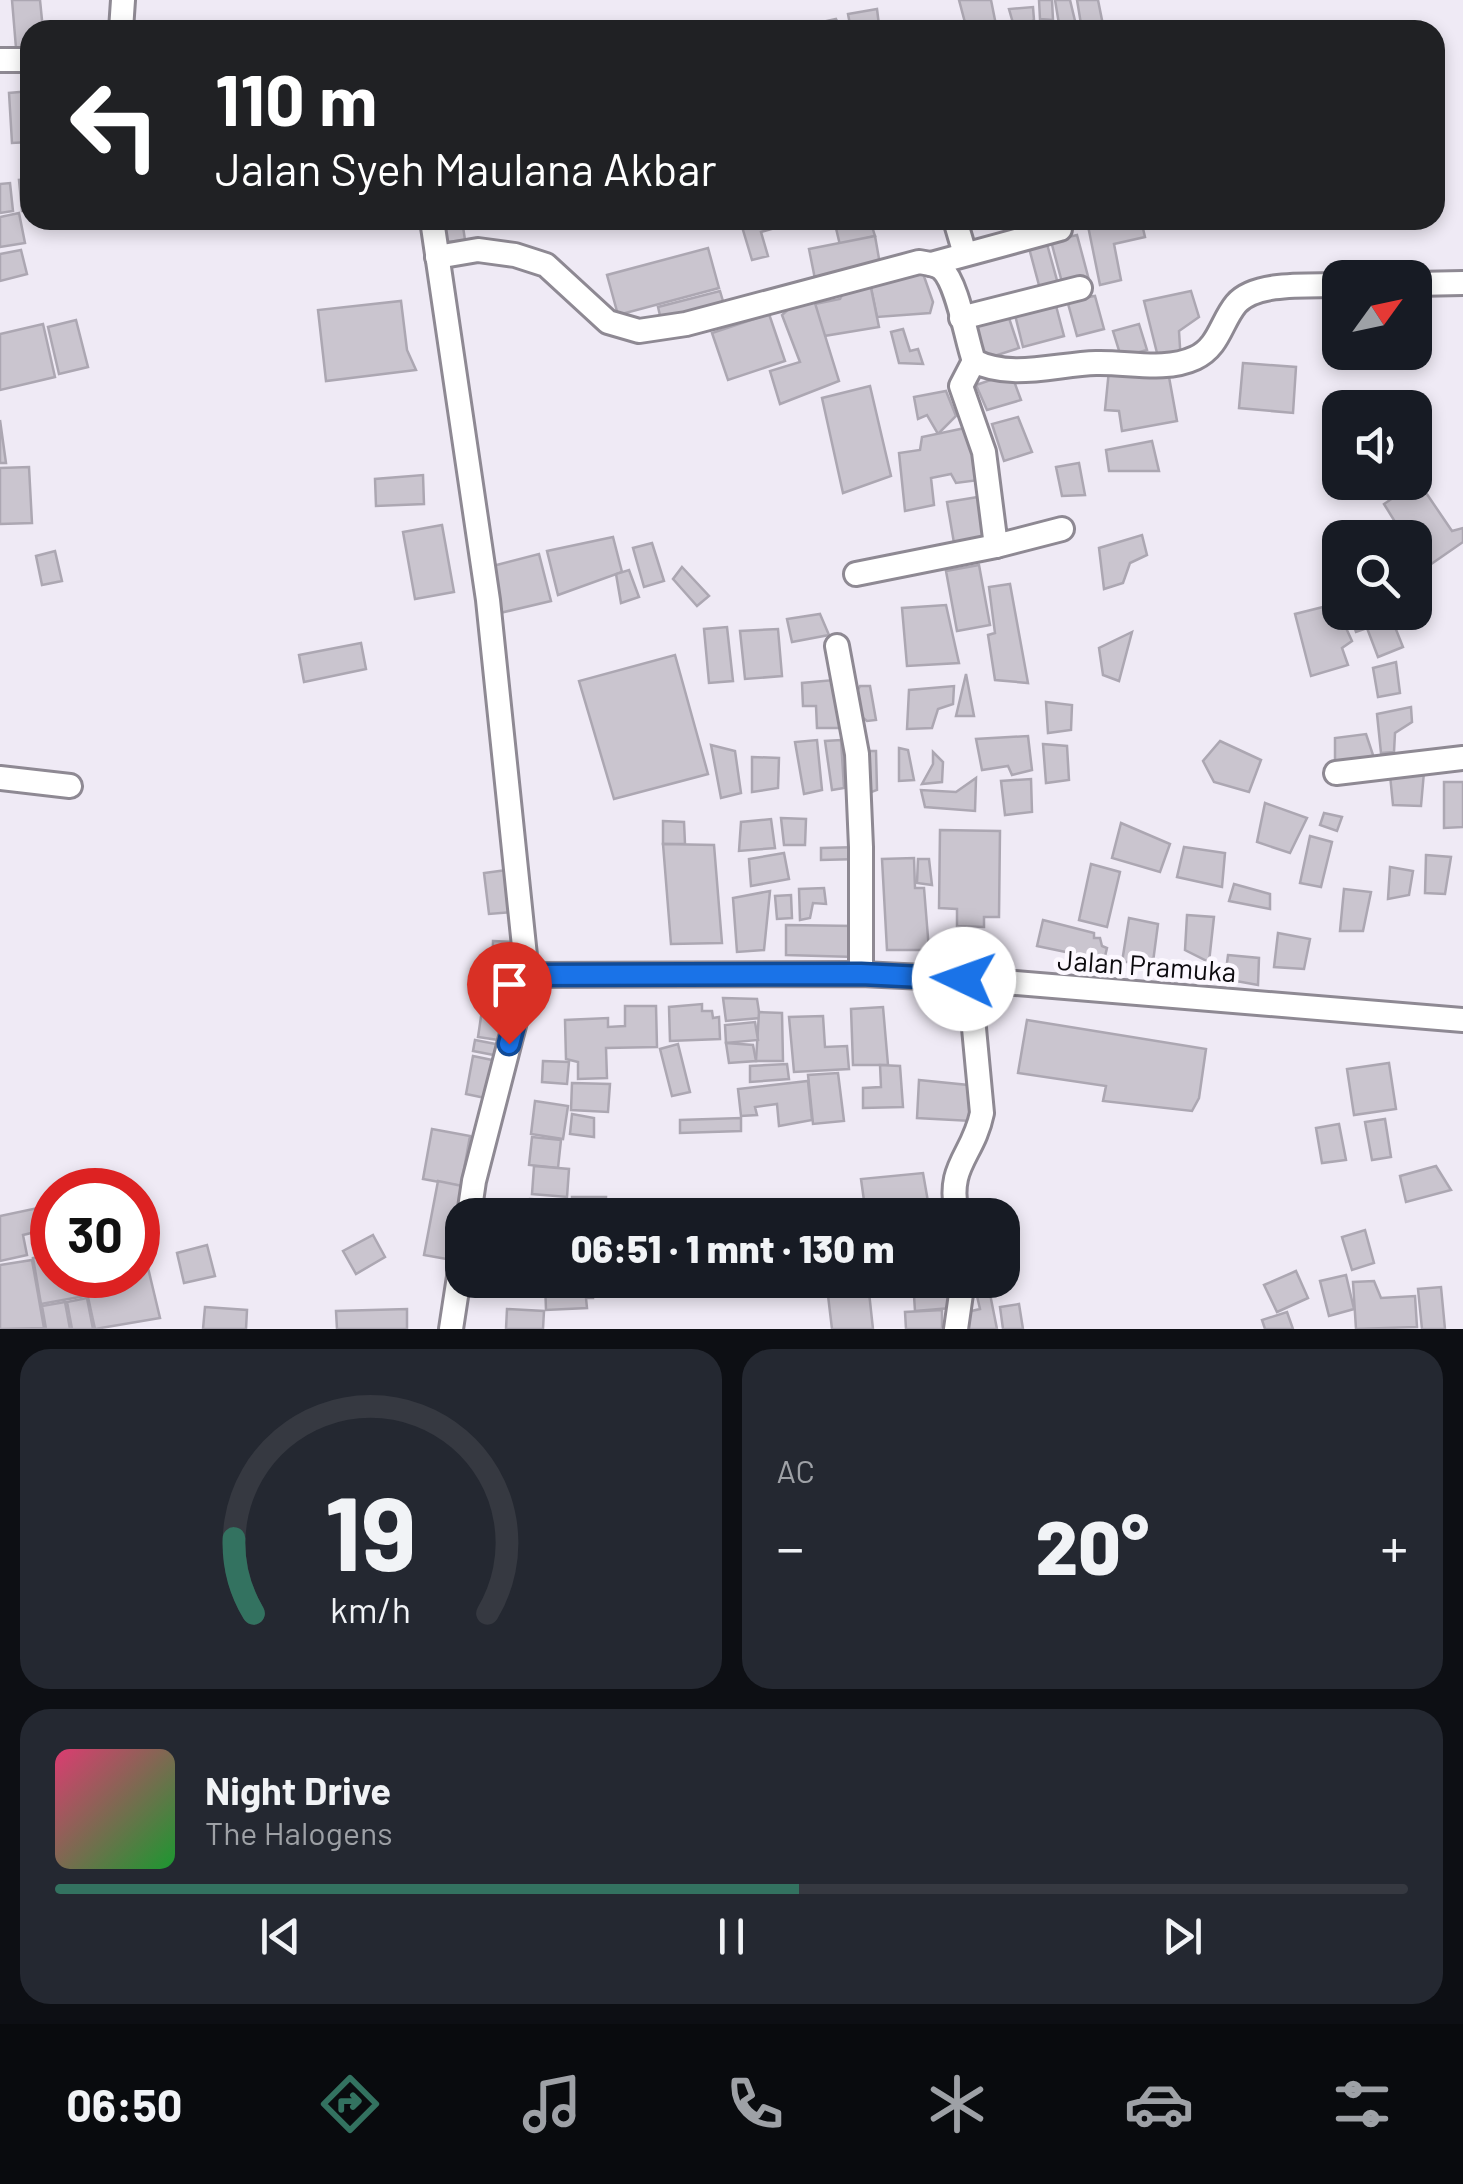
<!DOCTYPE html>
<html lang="id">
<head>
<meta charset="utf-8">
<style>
	body { margin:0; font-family:Barlow,sans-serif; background:#242831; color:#f1f3f6; height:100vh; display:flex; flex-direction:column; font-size:38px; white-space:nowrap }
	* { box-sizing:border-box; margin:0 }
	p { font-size:32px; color:#9ea1a6 }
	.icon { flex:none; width:55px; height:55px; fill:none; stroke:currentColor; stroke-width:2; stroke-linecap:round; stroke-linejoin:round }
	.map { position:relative; height:1329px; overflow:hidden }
	.panel { display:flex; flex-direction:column; gap:20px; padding:20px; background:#0d0f14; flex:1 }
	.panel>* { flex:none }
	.hud { position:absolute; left:20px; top:20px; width:1425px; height:210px; border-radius:30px; box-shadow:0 5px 15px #0003; background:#202124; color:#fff; overflow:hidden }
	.needle { width:65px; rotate:57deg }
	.buttons { position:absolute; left:1322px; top:260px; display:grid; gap:20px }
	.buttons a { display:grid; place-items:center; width:110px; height:110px; border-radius:20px; background:#171b24; box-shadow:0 5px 15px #0003; font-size:50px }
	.speed { position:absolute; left:30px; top:1168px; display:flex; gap:20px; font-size:50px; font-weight:700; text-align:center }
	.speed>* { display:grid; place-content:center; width:130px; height:130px; border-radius:50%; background:#171b24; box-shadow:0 5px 15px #0003; line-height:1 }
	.speed .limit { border:15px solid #d22; background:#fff; color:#111 }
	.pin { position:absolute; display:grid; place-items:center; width:85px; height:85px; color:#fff; margin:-102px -42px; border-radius:50% 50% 50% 0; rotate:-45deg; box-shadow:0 0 10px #0007 }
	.pin .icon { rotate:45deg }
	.me { position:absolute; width:110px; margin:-55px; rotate:273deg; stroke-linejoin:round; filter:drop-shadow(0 0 8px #0008) }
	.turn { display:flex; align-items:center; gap:35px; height:210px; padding:0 30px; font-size:45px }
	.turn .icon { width:130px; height:130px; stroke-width:2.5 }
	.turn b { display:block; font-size:70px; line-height:85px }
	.big { font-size:75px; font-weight:800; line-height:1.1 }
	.panel .card { flex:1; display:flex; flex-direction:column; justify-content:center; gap:15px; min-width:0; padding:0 35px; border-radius:30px; background:#242831 }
	.panel .dial { align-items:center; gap:0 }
	.dial svg { height:260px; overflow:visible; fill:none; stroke:#363941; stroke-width:7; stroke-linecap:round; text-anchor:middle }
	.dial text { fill:#f1f3f6; stroke:none }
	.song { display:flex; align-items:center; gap:30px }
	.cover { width:120px; height:120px; border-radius:15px; background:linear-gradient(135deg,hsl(340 70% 55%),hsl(130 70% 35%)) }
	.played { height:10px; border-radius:5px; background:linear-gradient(90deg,#337260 55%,#363941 55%) }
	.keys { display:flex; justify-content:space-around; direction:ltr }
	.heat { display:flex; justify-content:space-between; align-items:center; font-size:55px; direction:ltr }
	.panel .tiles { flex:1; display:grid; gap:20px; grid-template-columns:1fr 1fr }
	.card:last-child { grid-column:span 2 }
	.trip { position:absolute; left:445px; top:1198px; width:575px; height:100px; border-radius:30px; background:#171b24; box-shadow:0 5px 15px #0003; font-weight:800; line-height:100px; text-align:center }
	.menu { display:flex; height:160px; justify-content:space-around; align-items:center; background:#090b0e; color:#9ea1a6 }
	.menu .icon { width:70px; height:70px }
	.menu .on { color:#337260 }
	.menu b { font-size:45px; color:#f1f3f6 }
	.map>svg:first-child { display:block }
	.building { fill:#cac5cf; stroke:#aca7b2; stroke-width:2.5 }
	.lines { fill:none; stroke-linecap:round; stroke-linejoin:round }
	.street-casing { stroke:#8e8993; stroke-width:28 }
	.street { stroke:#fff; stroke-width:22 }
	.route-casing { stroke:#114b97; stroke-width:25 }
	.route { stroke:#1a73e8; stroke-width:18 }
	.labels { text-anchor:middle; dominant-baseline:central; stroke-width:9; stroke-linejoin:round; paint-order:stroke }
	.street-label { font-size:28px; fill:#0d0b0f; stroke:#fcf8ff }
</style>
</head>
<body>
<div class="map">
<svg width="1463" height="1329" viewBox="0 0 1463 1329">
	<rect width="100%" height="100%" fill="#efeaf5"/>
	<!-- building -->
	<g class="building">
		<path d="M12 0H40L43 30H30V47L16 48Z"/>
		<path d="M959 0H991L997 30H967Z"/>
		<path d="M1039 0H1052L1053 20 1040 19Z"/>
		<path d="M1055 0H1070L1076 25 1059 24Z"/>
		<path d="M1077 0H1098L1104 30H1082Z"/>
		<path d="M1033 7 1034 20 1015 30 1009 9Z"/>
		<path d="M877 9 879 25 851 30 848 14Z"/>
		<path d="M836 19 842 30H801L800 27Z"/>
		<path d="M30 91V142L12 143 9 93Z"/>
		<path d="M30 179V211H22L19 180Z"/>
		<path d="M10 183 13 211 0 213V184Z"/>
		<path d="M19 213 25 243 0 247V217Z"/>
		<path d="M443 220H462L465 240 447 242Z"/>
		<path d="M740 220H796V222L761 232 768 256 752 260Z"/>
		<path d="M834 220H870L875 236 840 245Z"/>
		<path d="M1141 220 1145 237 1114 244 1121 280 1100 285 1087 221Z"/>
		<path d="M1077 235 1089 280 1063 286 1051 241Z"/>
		<path d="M875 236 881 270 816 284 809 249Z"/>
		<path d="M1047 244 1058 284 1040 289 1029 248Z"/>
		<path d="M708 248 719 288 618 315 607 275Z"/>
		<path d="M21 250 27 274 0 281V254Z"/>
		<path d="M919 262 933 302 930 313 877 317 870 283Z"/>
		<path d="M870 283 879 327 824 336 815 304 840 299 846 288Z"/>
		<path d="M720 291 725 308 662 324 658 307Z"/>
		<path d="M1191 291 1199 317 1179 331 1181 363 1160 365 1144 301Z"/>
		<path d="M1095 296 1104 329 1077 336 1067 300Z"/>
		<path d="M814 300 839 381 780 404 770 371 800 362 782 315 794 304Z"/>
		<path d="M401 301 407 350 416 370 326 381 318 310Z"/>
		<path d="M1055 302 1064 336 1023 347 1014 311Z"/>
		<path d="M769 314 785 361 728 380 712 333Z"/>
		<path d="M1008 315 1019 348 982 360 972 325Z"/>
		<path d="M76 320 88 367 59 374 48 327Z"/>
		<path d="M43 324 55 377 0 390V334Z"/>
		<path d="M1139 324 1147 350 1121 357 1113 331Z"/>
		<path d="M903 329 910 351 918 349 923 364 899 363 891 332Z"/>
		<path d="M1243 363 1296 367 1293 413 1239 408Z"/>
		<path d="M1109 370 1169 377 1177 421 1122 431 1119 411 1105 410Z"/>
		<path d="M1011 373 1021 400 987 410 976 385Z"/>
		<path d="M870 386 891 476 843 493 822 398Z"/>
		<path d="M946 391 956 416 938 434 927 415 918 419 914 397Z"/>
		<path d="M1018 417 1032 452 1004 461 992 424Z"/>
		<path d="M0 420 6 463H0Z"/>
		<path d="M965 428 979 480 956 483 951 474 931 478 934 505 905 511 899 453 920 450 922 437Z"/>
		<path d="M1152 441 1159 471H1109L1106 450Z"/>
		<path d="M1079 463 1085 495 1062 496 1056 467Z"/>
		<path d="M29 467 32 523 0 524V468Z"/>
		<path d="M423 475 424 504 376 506 375 479Z"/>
		<path d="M1418 481 1452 531 1463 528V542L1424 569 1415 555V538H1405L1384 504Z"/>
		<path d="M978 497 984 537 954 543 947 502Z"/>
		<path d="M442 525 454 592 415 599 403 532Z"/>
		<path d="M1142 535 1147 555 1130 563 1123 583 1104 589 1099 548Z"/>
		<path d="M613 537 622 572 558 595 547 551Z"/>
		<path d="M652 543 664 581 644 587 633 548Z"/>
		<path d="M55 551 62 581 42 585 36 556Z"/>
		<path d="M539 554 551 601 500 613 489 567Z"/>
		<path d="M979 565 990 625 957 631 946 571Z"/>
		<path d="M682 567 709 596 697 606 673 579Z"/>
		<path d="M629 570 639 597 621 603 616 574Z"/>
		<path d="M1010 584 1028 683 995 680 988 635 995 633 989 587Z"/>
		<path d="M1335 604 1352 641 1342 648 1348 665 1311 676 1295 614Z"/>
		<path d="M946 605 959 663 907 666 902 608Z"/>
		<path d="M1349 612H1389L1403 647 1378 657 1367 628 1356 632Z"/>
		<path d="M820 614 829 635 792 642 787 619Z"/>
		<path d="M727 627 733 681 709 683 704 629Z"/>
		<path d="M778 629 782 676 745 679 740 631Z"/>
		<path d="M1132 632 1119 681 1103 675 1099 648Z"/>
		<path d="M361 643 366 669 304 682 299 655Z"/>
		<path d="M675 655 708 774 614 799 579 681Z"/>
		<path d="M1396 662 1400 693 1378 697 1373 668Z"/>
		<path d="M966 674 974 716H956Z"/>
		<path d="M834 680 843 728H817L816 706H803L802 683Z"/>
		<path d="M860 686H870L876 720 867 721 848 706Z"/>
		<path d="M954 686 953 704 938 709 932 728 907 729 909 690Z"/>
		<path d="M1046 702 1072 705 1071 730 1048 733Z"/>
		<path d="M1411 707 1412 722 1395 733 1394 752 1381 753 1377 714Z"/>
		<path d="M1366 734 1377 767 1335 771V738Z"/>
		<path d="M1028 736 1032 770 1012 775 1008 766 982 770 976 739Z"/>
		<path d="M817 740 822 790 804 794 795 742Z"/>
		<path d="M841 740 844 788 832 790 825 741Z"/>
		<path d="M1220 741 1261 760 1249 792 1214 782 1203 761Z"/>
		<path d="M1043 744 1067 746 1069 780 1046 783Z"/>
		<path d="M711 745 735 751 741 793 721 798Z"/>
		<path d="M899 748 908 750 914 780 899 781Z"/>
		<path d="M866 751H876L877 790 866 794Z"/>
		<path d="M933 752 943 762 942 782 922 784 933 764Z"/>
		<path d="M752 757 779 758 778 788 752 792Z"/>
		<path d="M1424 772 1421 806 1393 805 1390 775Z"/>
		<path d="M976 778 975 811 925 807 921 790 956 792Z"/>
		<path d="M1031 779 1032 812 1005 815 1001 781Z"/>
		<path d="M1444 782H1463V827L1444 828Z"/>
		<path d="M1265 803 1307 818 1290 853 1257 842Z"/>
		<path d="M1324 813 1342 817 1337 831 1320 825Z"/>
		<path d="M781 818 806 819 805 845H784Z"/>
		<path d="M771 819 775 848 739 851 741 822Z"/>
		<path d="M663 821 684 822 685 844H663Z"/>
		<path d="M1121 823 1170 844 1160 872 1112 858Z"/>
		<path d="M940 830 1000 831 999 917H984V927L957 926V909L939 908Z"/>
		<path d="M1310 836 1332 842 1321 887 1300 883Z"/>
		<path d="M663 844 714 845 722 943 671 944Z"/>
		<path d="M859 847V859L821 860V848Z"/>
		<path d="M1184 847 1225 853 1222 887 1177 877Z"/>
		<path d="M784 853 789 879 751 886 749 859Z"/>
		<path d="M1426 855 1451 857 1445 894 1425 893Z"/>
		<path d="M914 858 915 888H924L929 950H887L882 859Z"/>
		<path d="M918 859H929L932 885 917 883Z"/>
		<path d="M1091 864 1120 872 1107 927 1079 920Z"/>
		<path d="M1390 867 1413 871 1409 895 1388 899Z"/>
		<path d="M507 870 512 912 489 914 484 873Z"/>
		<path d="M1234 884 1270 894V909L1229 901Z"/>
		<path d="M824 888 826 904 813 903 810 918 800 920 799 889Z"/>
		<path d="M1344 889 1371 892 1363 931H1340Z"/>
		<path d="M770 891 764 950 737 952 733 898Z"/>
		<path d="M791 895 792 918 777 919 775 896Z"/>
		<path d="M1187 915 1214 917 1209 962 1185 950Z"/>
		<path d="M1129 918 1158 924 1153 962H1122Z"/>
		<path d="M1043 920 1094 933V938H1100L1102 946 1107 948 1099 981 1076 976 1080 955 1037 946Z"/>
		<path d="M786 925 855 926V957L786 955Z"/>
		<path d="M1278 933 1310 939 1304 969 1274 967Z"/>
		<path d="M493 941 515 942 513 980H492Z"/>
		<path d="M944 947H986L984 966 945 967Z"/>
		<path d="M1228 955 1259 958 1258 985 1225 979Z"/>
		<path d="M485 990 511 993 505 1041 478 1037Z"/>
		<path d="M723 998 757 999 760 1018 726 1021Z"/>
		<path d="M702 1004V1011H712L713 1018 719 1017 720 1039 670 1041 669 1007Z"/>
		<path d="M625 1006H656L657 1047 606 1048 607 1078 578 1079V1062L566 1059 565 1020 608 1018V1027L625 1026Z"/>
		<path d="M883 1007 888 1065H853L851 1009Z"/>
		<path d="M759 1012 782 1013 783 1061H756Z"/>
		<path d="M823 1016 825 1047 847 1046 849 1069 794 1072 789 1017Z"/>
		<path d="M1027 1020 1206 1049 1199 1098 1192 1111 1103 1101 1106 1086 1018 1073Z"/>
		<path d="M755 1022 758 1040 726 1043 725 1025Z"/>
		<path d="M475 1040 501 1045 499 1056 473 1051Z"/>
		<path d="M726 1043 753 1045 756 1061 729 1063Z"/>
		<path d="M678 1044 690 1092 672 1096 660 1049Z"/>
		<path d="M473 1056 497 1061 490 1099 466 1094Z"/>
		<path d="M543 1061 569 1062 567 1084 542 1082Z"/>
		<path d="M1389 1063 1396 1109 1354 1115 1347 1069Z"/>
		<path d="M787 1064 789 1079 750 1082V1066Z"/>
		<path d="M880 1065 900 1066 903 1107 863 1108V1088L881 1087Z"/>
		<path d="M838 1073 844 1121 813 1124 808 1075Z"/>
		<path d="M919 1080 968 1085 971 1121 917 1118Z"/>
		<path d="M808 1081 812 1120 779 1126 777 1104 755 1107 757 1115 741 1116 738 1089Z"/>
		<path d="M572 1083 610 1084 608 1112 571 1110Z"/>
		<path d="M535 1101 568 1106 563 1139 531 1134Z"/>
		<path d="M572 1114 594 1118V1137L570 1134Z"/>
		<path d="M741 1118V1131L680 1133V1120Z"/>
		<path d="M1385 1119 1391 1157 1372 1160 1365 1122Z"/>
		<path d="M1339 1124 1346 1160 1322 1163 1316 1128Z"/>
		<path d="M432 1129 470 1136 461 1186 423 1179Z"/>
		<path d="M532 1137 561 1140 558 1168 529 1165Z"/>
		<path d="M534 1166 569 1169 567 1197 532 1194Z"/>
		<path d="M1436 1166 1451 1190 1406 1202 1400 1176Z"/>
		<path d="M923 1173 930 1213 866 1215 861 1179Z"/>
		<path d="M438 1181 472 1188 462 1215 458 1261 424 1255Z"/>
		<path d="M572 1197H606L605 1215H572Z"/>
		<path d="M530 1199 564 1201 563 1215H529Z"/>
		<path d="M52 1205V1228L23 1235 27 1255 0 1261V1216Z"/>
		<path d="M138 1226 160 1318 95 1329 86 1288 107 1283 105 1275H138Z"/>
		<path d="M1365 1230 1374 1263 1352 1270 1342 1237Z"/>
		<path d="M373 1235 385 1257 356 1274 343 1251Z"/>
		<path d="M207 1245 215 1276 184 1283 177 1253Z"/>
		<path d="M1002 1252H1007L1015 1273 1002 1277Z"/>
		<path d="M52 1255V1275H81L85 1296 41 1304 33 1258Z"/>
		<path d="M32 1260 44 1328 0 1329V1265Z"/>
		<path d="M1296 1271 1308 1298 1277 1312 1264 1285Z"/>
		<path d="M1346 1275 1354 1309 1329 1316 1320 1281Z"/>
		<path d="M592 1280 593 1298H586L587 1308 546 1310 545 1281Z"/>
		<path d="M913 1280H949L951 1308 915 1311Z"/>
		<path d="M1374 1281 1381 1298 1415 1296 1417 1327 1356 1329 1353 1282Z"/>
		<path d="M868 1283 873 1329H832L827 1287Z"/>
		<path d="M1441 1287 1445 1329H1422L1418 1289Z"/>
		<path d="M990 1294 997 1329H967L963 1313 980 1309 977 1296Z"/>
		<path d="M87 1298 93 1329H72L67 1302Z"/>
		<path d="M65 1302 70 1329H46L42 1306Z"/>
		<path d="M1019 1304 1023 1329H1003L1000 1307Z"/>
		<path d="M205 1307 247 1310 246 1329H203Z"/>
		<path d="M407 1309V1329H337L336 1311Z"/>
		<path d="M507 1309 544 1311 543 1329H506Z"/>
		<path d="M942 1310V1329H906L905 1312Z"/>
		<path d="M1287 1312 1293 1329H1265L1262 1320Z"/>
	</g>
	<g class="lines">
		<defs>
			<g id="street">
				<path d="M121 30 123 0"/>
				<path d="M0 60H30"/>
				<path d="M432 220 488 600 527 975 474 1181 469 1215"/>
				<path d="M955 220 965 254"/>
				<path d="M437 257 478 250 515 255 546 265 608 322 639 331 686 324 919 262C926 263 936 264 942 269 958 284 966 339 974 361 1011 380 1057 364 1096 363 1129 362 1165 372 1195 358 1219 347 1221 322 1236 304 1255 281 1312 286 1340 285"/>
				<path d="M931 264 1060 229"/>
				<path d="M1415 284 1463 283"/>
				<path d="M961 318 1080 288"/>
				<path d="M974 361 961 386 984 452 996 546 1062 529"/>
				<path d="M856 574 996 546"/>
				<path d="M837 646 857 754 861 847V974"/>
				<path d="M1336 773 1463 758"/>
				<path d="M0 778 70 786"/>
				<path d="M527 975 861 974 967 979 1463 1020"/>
				<path d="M957 1215C946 1165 973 1157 982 1113L972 1007 964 979"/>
				<path d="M451 1329 462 1257"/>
				<path d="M956 1329 963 1280"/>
			</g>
		</defs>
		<!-- street casing -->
		<use href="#street" class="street-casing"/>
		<!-- street -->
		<use href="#street" class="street"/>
	</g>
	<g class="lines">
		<defs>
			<path id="route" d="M509 1044 527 975 861 974 964 979"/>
		</defs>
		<!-- route casing -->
		<use href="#route" class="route-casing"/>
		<!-- route -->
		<use href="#route" class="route"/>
	</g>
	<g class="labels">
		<!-- street labels -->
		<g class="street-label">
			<text transform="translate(1147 965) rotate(4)">Jalan Pramuka</text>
		</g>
	</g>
</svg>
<div class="buttons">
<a><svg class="needle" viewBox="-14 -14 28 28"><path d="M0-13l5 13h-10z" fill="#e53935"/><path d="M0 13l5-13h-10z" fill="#9ea1a6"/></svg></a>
<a><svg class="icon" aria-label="sound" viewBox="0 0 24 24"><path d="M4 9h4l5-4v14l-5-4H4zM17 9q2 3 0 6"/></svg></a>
<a><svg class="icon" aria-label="search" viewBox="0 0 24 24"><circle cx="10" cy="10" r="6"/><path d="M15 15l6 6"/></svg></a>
</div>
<div class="speed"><div class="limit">30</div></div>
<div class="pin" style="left:509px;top:1044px;background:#d93025"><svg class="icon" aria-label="arrive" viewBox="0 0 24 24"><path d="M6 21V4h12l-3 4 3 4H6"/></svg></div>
<svg class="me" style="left:964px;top:979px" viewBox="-20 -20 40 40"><circle r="19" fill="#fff"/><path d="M0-13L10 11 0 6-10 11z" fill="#1a73e8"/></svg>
<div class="trip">06:51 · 1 mnt · 130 m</div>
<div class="hud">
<div class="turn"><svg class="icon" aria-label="left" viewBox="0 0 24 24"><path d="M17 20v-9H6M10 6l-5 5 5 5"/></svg><div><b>110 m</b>Jalan Syeh Maulana Akbar</div></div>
</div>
</div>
<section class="panel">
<div class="tiles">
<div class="card dial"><svg viewBox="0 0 100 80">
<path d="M14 69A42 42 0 1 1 86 69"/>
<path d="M14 69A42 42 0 0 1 8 46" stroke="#337260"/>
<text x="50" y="56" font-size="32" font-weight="700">19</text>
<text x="50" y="72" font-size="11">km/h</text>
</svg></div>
<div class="card"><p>AC</p>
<div class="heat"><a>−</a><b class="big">20°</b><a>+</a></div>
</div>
<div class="card">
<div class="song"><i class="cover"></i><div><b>Night Drive</b><p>The Halogens</p></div></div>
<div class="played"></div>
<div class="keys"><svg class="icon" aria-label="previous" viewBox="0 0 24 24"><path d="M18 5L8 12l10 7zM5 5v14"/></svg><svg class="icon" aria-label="pause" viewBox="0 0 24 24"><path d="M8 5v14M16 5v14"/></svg><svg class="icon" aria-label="next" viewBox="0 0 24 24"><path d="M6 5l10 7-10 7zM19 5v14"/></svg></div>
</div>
</div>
</section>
<nav class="menu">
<b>06:50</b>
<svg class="icon on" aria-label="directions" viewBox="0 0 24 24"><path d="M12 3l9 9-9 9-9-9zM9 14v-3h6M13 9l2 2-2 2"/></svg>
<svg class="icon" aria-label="music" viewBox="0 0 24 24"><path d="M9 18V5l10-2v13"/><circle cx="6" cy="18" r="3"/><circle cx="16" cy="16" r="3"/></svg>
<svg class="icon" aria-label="phone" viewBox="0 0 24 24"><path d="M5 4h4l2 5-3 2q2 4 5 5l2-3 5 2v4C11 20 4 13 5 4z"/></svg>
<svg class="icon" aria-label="climate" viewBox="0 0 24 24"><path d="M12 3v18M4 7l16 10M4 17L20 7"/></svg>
<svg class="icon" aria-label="car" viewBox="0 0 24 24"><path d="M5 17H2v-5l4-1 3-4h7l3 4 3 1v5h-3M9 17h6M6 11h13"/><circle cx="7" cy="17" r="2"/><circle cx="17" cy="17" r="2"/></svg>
<svg class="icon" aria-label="filters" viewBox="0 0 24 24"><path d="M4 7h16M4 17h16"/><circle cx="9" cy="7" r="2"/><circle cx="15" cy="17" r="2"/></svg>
</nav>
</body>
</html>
